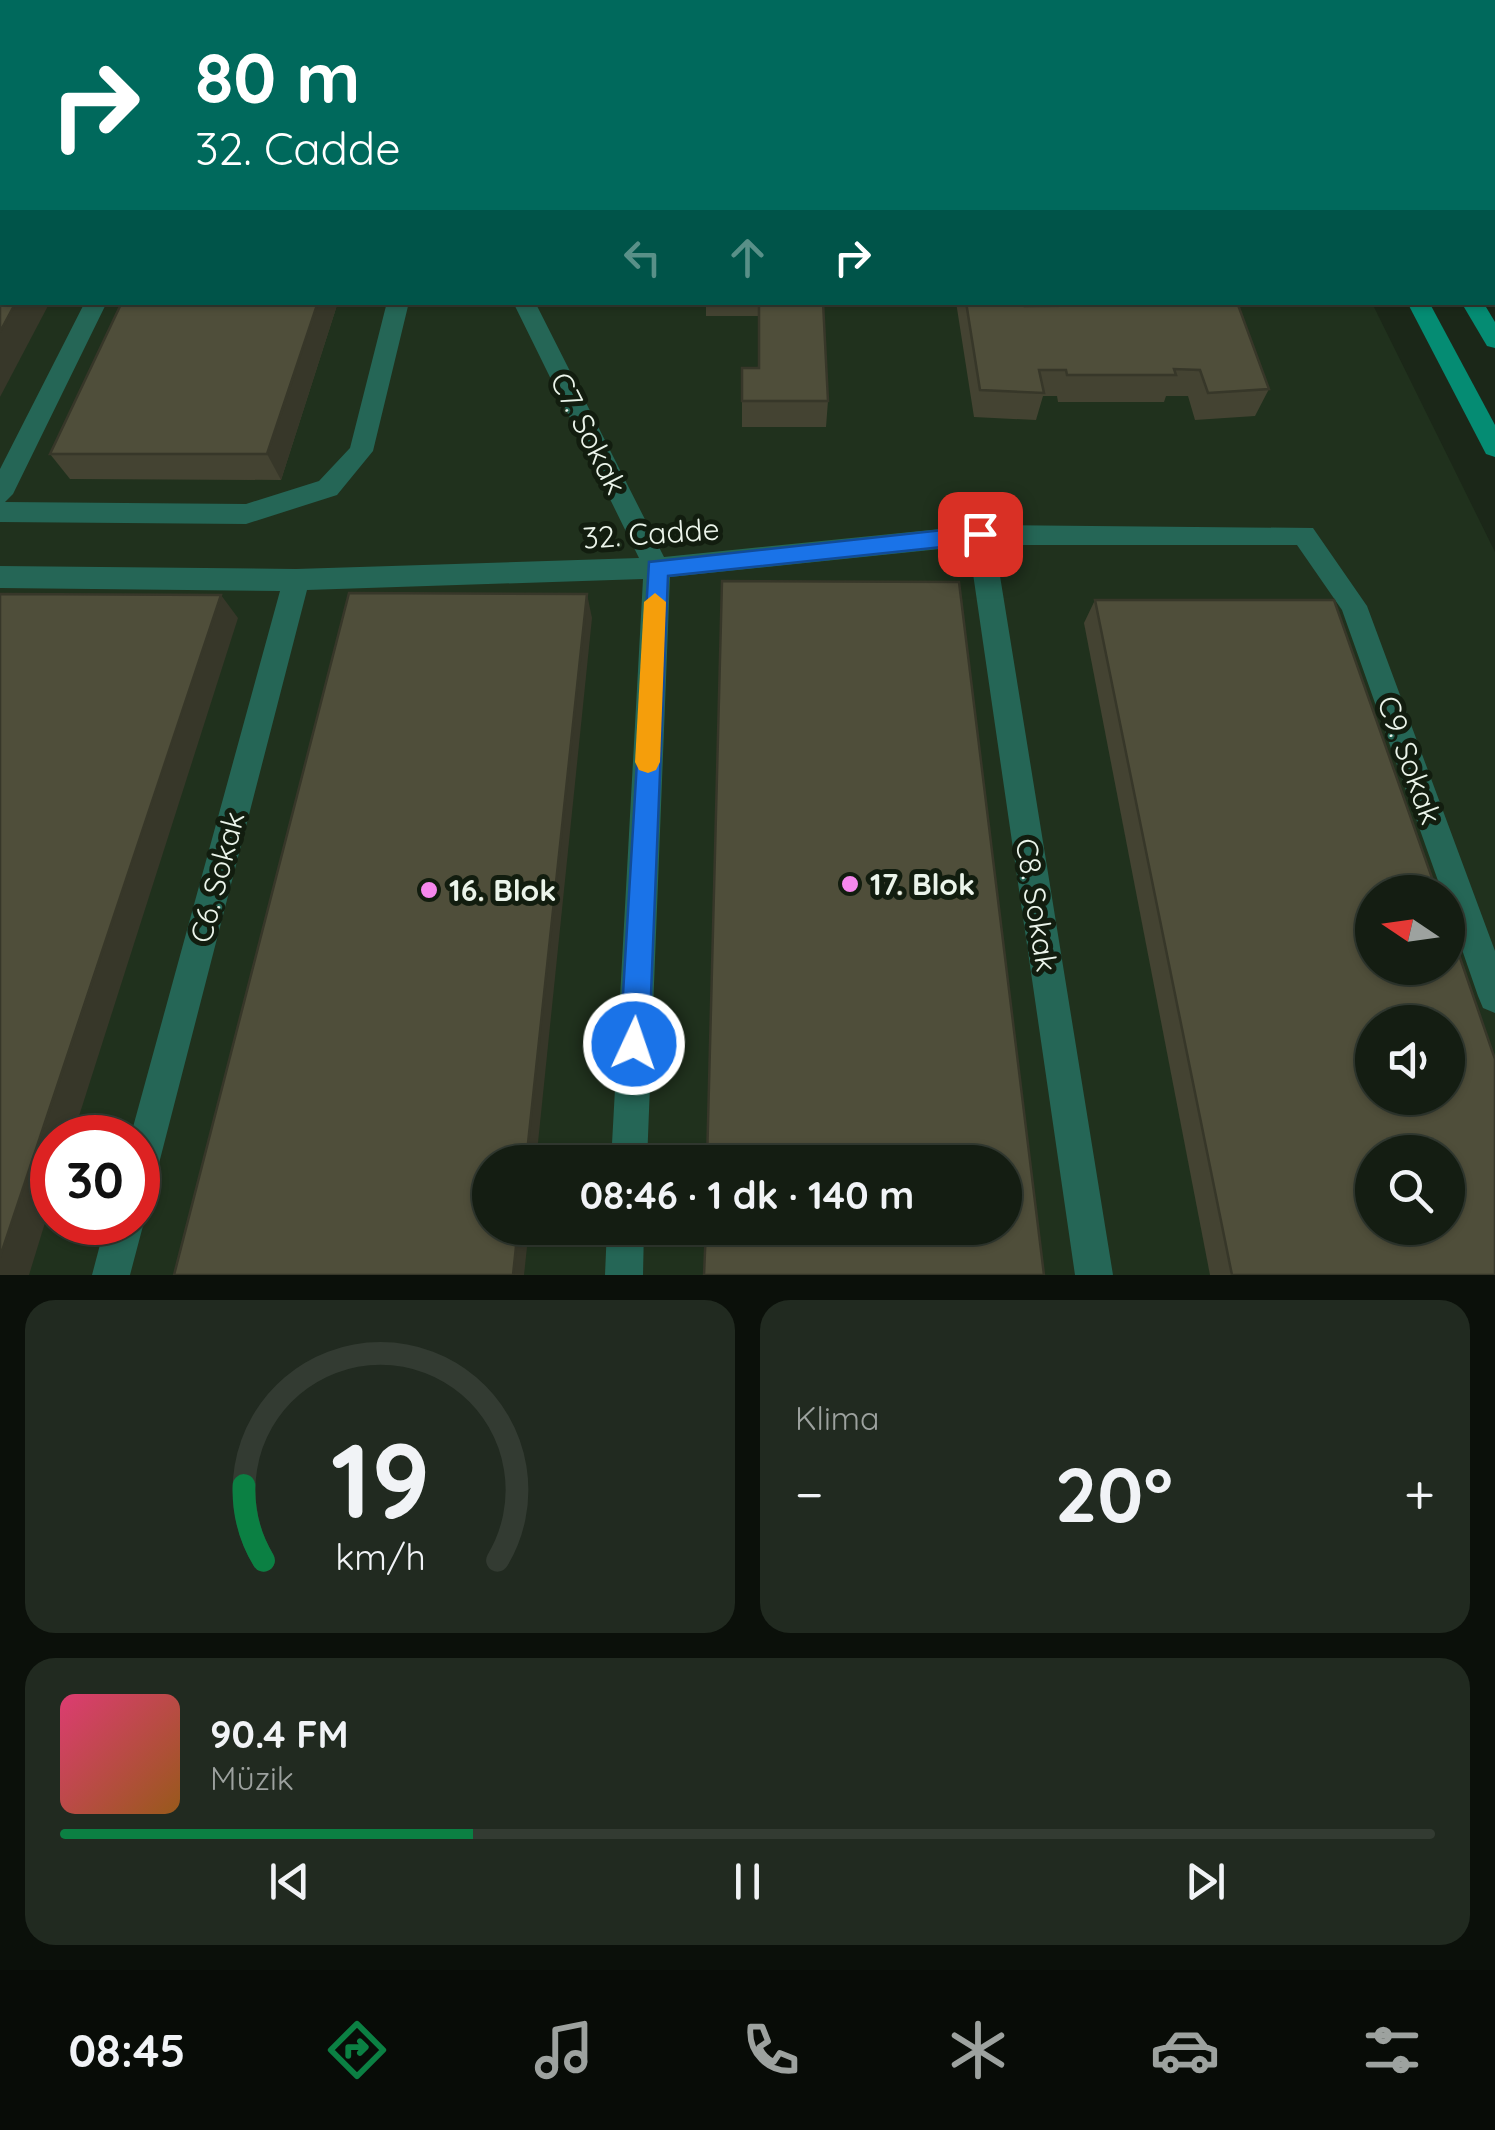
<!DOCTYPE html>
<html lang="tr">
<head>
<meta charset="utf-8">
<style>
	body { margin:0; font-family:Quicksand,sans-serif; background:#212a20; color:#f1f3f6; height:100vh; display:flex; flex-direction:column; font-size:38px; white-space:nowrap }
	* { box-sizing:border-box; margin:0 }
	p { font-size:32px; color:#9da29f }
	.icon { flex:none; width:55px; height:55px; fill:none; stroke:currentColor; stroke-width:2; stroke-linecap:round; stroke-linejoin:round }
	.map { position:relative; height:1275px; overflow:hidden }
	.details { display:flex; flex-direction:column; gap:25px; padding:25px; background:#0b100a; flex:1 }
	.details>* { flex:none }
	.hud { position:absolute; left:0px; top:0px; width:1495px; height:305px; box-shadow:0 2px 8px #0004,0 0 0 2px #333b32; background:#00695c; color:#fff; overflow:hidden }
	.needle { width:65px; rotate:283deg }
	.tools { position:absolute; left:1355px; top:875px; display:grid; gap:20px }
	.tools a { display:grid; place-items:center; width:110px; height:110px; border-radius:50%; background:#141d12; box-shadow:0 2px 8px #0004,0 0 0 2px #333b32; font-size:50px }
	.speed { position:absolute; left:30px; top:1115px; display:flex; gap:20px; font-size:50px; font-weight:700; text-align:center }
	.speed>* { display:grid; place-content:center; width:130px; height:130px; border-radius:50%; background:#141d12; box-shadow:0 2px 8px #0004,0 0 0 2px #333b32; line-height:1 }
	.speed .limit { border:15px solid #d22; background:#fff; color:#111 }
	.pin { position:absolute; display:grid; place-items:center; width:85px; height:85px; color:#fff; margin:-42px; border-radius:20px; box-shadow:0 5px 15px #0006 }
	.me { position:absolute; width:110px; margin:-55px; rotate:3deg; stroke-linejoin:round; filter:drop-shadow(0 0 8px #0008) }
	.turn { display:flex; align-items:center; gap:35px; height:210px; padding:0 30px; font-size:45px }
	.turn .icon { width:130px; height:130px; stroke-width:2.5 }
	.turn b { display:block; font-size:70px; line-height:85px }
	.lanes { display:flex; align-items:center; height:95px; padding:0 30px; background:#0003; justify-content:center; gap:50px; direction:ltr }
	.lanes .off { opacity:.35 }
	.big { font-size:75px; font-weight:700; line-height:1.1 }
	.details .tile { flex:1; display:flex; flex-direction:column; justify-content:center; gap:15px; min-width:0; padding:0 35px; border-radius:30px; background:#212a20 }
	.details .dial { align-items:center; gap:0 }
	.dial svg { height:260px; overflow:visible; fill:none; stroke:#333b32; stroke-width:7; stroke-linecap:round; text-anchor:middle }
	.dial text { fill:#f1f3f6; stroke:none }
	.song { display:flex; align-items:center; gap:30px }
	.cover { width:120px; height:120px; border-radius:15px; background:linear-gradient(135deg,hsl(340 70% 55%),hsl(30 70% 35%)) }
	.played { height:10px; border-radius:5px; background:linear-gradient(90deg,#0b8043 30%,#333b32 30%) }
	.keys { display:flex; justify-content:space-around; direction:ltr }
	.heat { display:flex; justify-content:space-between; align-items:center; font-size:55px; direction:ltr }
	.details .tiles { flex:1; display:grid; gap:25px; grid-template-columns:1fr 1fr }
	.tile:last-child { grid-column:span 2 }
	.trip { position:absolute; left:472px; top:1145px; width:550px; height:100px; border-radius:50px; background:#141d12; box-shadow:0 2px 8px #0004,0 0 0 2px #333b32; font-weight:700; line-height:100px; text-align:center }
	.dock { display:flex; height:160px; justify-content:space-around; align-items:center; background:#080c07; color:#9da29f }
	.dock .icon { width:70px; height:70px }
	.dock .active { color:#0b8043 }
	.dock b { font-size:45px; color:#f1f3f6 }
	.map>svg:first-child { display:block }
	.built { fill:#20311d; fill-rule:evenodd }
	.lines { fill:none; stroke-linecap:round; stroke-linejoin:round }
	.minor { fill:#256656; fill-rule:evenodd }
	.secondary { fill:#058c73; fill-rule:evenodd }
	.wall { fill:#444332 }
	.shaded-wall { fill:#373729 }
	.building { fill:#4f4e3a; stroke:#373729; stroke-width:2.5; fill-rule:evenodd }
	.route { fill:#1a73e8; stroke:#114b97; stroke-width:2.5 }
	.slow { fill:#f59e0b }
	.poi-dot { fill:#f688ed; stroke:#121d0f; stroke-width:4 }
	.labels { text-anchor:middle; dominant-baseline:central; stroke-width:10; stroke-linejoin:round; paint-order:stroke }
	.street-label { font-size:30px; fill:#ebf4ea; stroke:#121d0f }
	.poi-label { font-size:30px; font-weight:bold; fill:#ebf4ea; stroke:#121d0f; text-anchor:start }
</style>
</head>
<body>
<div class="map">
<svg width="1495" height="1275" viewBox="0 0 1495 1275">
	<rect width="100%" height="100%" fill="#1b2718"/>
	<!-- built -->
	<path class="built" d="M0 0 697 2H2V302L1372 303 1495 552V1275H0ZM1372 892H1448V968H1372ZM1372 1022H1448V1098H1372ZM52 1138H138V1222H52ZM1372 1152H1448V1228H1372ZM490 1162H1005V1228H490Z"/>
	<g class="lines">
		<!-- minor -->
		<g class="minor">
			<path d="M85 302H107L13 494 5 502 246 504 319 481 350 448 387 302H409L373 451 337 495 246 524 0 522V469Z"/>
			<path d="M513 302H535L664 557 980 525 1313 528 1367 606 1495 951V1013L1483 1008 1478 996 1448 909V892H1442L1342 610 1297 545H995L1113 1275H1075L969 546 670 577 647 1162H611L643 579 307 590 156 1175 151 1188 138 1193V1138H130L280 591 0 588V566L296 569 639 558Z"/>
			<path d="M138 1209 144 1222 130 1275H92L106 1222H138Z"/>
			<path d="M607 1228H644L643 1275H605Z"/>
		</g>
		<!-- secondary -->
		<g class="secondary">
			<path d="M1239 0H1255L1257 2H1240Z"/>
			<path d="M1280 0H1297L1299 2H1281Z"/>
			<path d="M1407 302H1429L1495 425V457L1486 454Z"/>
			<path d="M1461 302H1483L1495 322V348L1487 346Z"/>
		</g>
	</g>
	<!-- wall -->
	<g class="wall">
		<path d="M338 302 281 480 70 479 50 454Z"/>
		<path d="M706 302H823L828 401 826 427H742V368H759L758 316H706Z"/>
		<path d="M956 302H1025V306L1159 305 1158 302H1237L1269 389 1255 416 1195 420 1188 396H1166L1164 402H1058L1057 396H1043L1036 420 974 417Z"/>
		<path d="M1095 600 1495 1275H1210L1084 623Z"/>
	</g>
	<!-- shaded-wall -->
	<g class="shaded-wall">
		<path d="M16 302H50L0 397V332Z"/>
		<path d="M318 302H338L281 480 267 454Z"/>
		<path d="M587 594 592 618 536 1162H526Z"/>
		<path d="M221 595 238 618 72 1138H52V1200L29 1275H0V1257Z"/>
		<path d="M518 1228H529L524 1275H513Z"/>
	</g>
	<!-- building -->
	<g class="building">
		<path d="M34 0H186L184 2H33Z"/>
		<path d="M267 0H419L418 2H266Z"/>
		<path d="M2 45V302H16L0 332V49Z"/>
		<path d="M122 302H318L267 454H50Z"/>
		<path d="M759 302H823L828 401H742V368H759Z"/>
		<path d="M966 302H1025V306L1179 305 1178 302H1237L1269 389 1208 393 1200 370 1174 369 1176 375H1067L1066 370H1039L1044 393 980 390Z"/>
		<path d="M722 581 959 582 1044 1275H704L706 1228H1005V1162H707Z"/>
		<path d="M349 593 587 594 526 1162H490V1228H518L513 1275H174Z"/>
		<path d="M0 594 221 595 0 1257Z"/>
		<path d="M1095 600H1334L1437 892H1372V968H1448V923L1495 1059V1275H1232ZM1372 1022H1448V1098H1372ZM1372 1152H1448V1228H1372Z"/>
	</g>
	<!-- route -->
	<path class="route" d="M980 526 991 534 980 543 668 576 649 1044 645 1054 634 1058 624 1054 620 1044 649 562Z"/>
	<!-- slow -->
	<path class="slow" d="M655 593 666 602 660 762 656 770 648 773 639 770 635 762 644 602Z"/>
	<!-- markers -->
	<g class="poi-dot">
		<circle cx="850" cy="884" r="10"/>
		<circle cx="429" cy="890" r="10"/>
	</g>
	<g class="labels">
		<!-- street labels -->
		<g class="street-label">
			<text transform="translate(589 433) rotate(63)">C7. Sokak</text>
			<text transform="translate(651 533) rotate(-4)">32. Cadde</text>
			<text transform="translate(1410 760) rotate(70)">C9. Sokak</text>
			<text transform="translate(217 877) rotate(-75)">C6. Sokak</text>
			<text transform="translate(1037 905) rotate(81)">C8. Sokak</text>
		</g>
		<!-- poi labels -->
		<g class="poi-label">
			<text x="870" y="884">17. Blok</text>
			<text x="449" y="890">16. Blok</text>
		</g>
	</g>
</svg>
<div class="tools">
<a><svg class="needle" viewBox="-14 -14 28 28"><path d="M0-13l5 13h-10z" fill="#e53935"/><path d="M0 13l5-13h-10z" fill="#9da29f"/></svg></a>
<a><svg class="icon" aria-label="sound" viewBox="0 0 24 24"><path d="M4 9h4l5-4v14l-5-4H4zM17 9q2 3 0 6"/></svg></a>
<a><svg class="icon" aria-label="search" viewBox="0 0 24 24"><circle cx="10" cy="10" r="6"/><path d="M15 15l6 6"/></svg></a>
</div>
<div class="speed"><div class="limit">30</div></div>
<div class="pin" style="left:980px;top:534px;background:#d93025"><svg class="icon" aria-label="arrive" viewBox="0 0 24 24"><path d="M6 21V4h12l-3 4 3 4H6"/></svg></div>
<svg class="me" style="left:634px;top:1044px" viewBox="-20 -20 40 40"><circle r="17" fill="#1a73e8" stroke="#fff" stroke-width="3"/><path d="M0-11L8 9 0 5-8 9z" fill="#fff"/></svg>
<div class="trip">08:46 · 1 dk · 140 m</div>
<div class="hud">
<div class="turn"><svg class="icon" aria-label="right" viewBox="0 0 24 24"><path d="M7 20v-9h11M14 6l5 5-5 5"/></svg><div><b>80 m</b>32. Cadde</div></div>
<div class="lanes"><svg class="icon off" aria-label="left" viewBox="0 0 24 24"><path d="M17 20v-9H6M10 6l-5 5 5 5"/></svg><svg class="icon off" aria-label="ahead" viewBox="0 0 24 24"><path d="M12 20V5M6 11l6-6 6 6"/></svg><svg class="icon" aria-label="right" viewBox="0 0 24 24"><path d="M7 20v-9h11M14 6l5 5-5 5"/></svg></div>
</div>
</div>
<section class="details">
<div class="tiles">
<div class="tile dial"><svg viewBox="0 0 100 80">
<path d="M14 69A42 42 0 1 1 86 69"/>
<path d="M14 69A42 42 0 0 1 8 46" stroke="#0b8043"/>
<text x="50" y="56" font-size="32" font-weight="700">19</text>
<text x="50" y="72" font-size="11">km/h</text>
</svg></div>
<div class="tile"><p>Klima</p>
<div class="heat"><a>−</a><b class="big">20°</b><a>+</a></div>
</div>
<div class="tile">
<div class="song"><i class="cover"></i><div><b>90.4 FM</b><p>Müzik</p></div></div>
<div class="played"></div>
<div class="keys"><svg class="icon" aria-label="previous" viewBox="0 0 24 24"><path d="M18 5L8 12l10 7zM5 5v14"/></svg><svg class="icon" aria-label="pause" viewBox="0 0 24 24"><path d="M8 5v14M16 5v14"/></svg><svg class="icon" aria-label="next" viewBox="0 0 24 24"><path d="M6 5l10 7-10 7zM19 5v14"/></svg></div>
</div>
</div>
</section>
<nav class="dock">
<b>08:45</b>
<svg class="icon active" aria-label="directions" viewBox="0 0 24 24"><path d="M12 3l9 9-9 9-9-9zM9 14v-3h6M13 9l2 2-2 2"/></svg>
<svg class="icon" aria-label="music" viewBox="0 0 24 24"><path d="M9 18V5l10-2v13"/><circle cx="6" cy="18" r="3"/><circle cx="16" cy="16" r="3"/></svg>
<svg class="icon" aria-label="phone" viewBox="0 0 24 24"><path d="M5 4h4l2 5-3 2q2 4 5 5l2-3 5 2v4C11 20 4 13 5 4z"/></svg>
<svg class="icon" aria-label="climate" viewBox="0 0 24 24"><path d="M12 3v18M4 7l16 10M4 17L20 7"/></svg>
<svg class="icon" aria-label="car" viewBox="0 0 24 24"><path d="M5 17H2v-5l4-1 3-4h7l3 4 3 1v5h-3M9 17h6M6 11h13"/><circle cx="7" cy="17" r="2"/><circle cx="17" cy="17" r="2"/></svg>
<svg class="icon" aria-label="filters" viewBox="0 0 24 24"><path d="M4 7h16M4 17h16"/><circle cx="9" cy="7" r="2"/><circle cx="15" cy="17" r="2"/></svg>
</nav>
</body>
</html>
